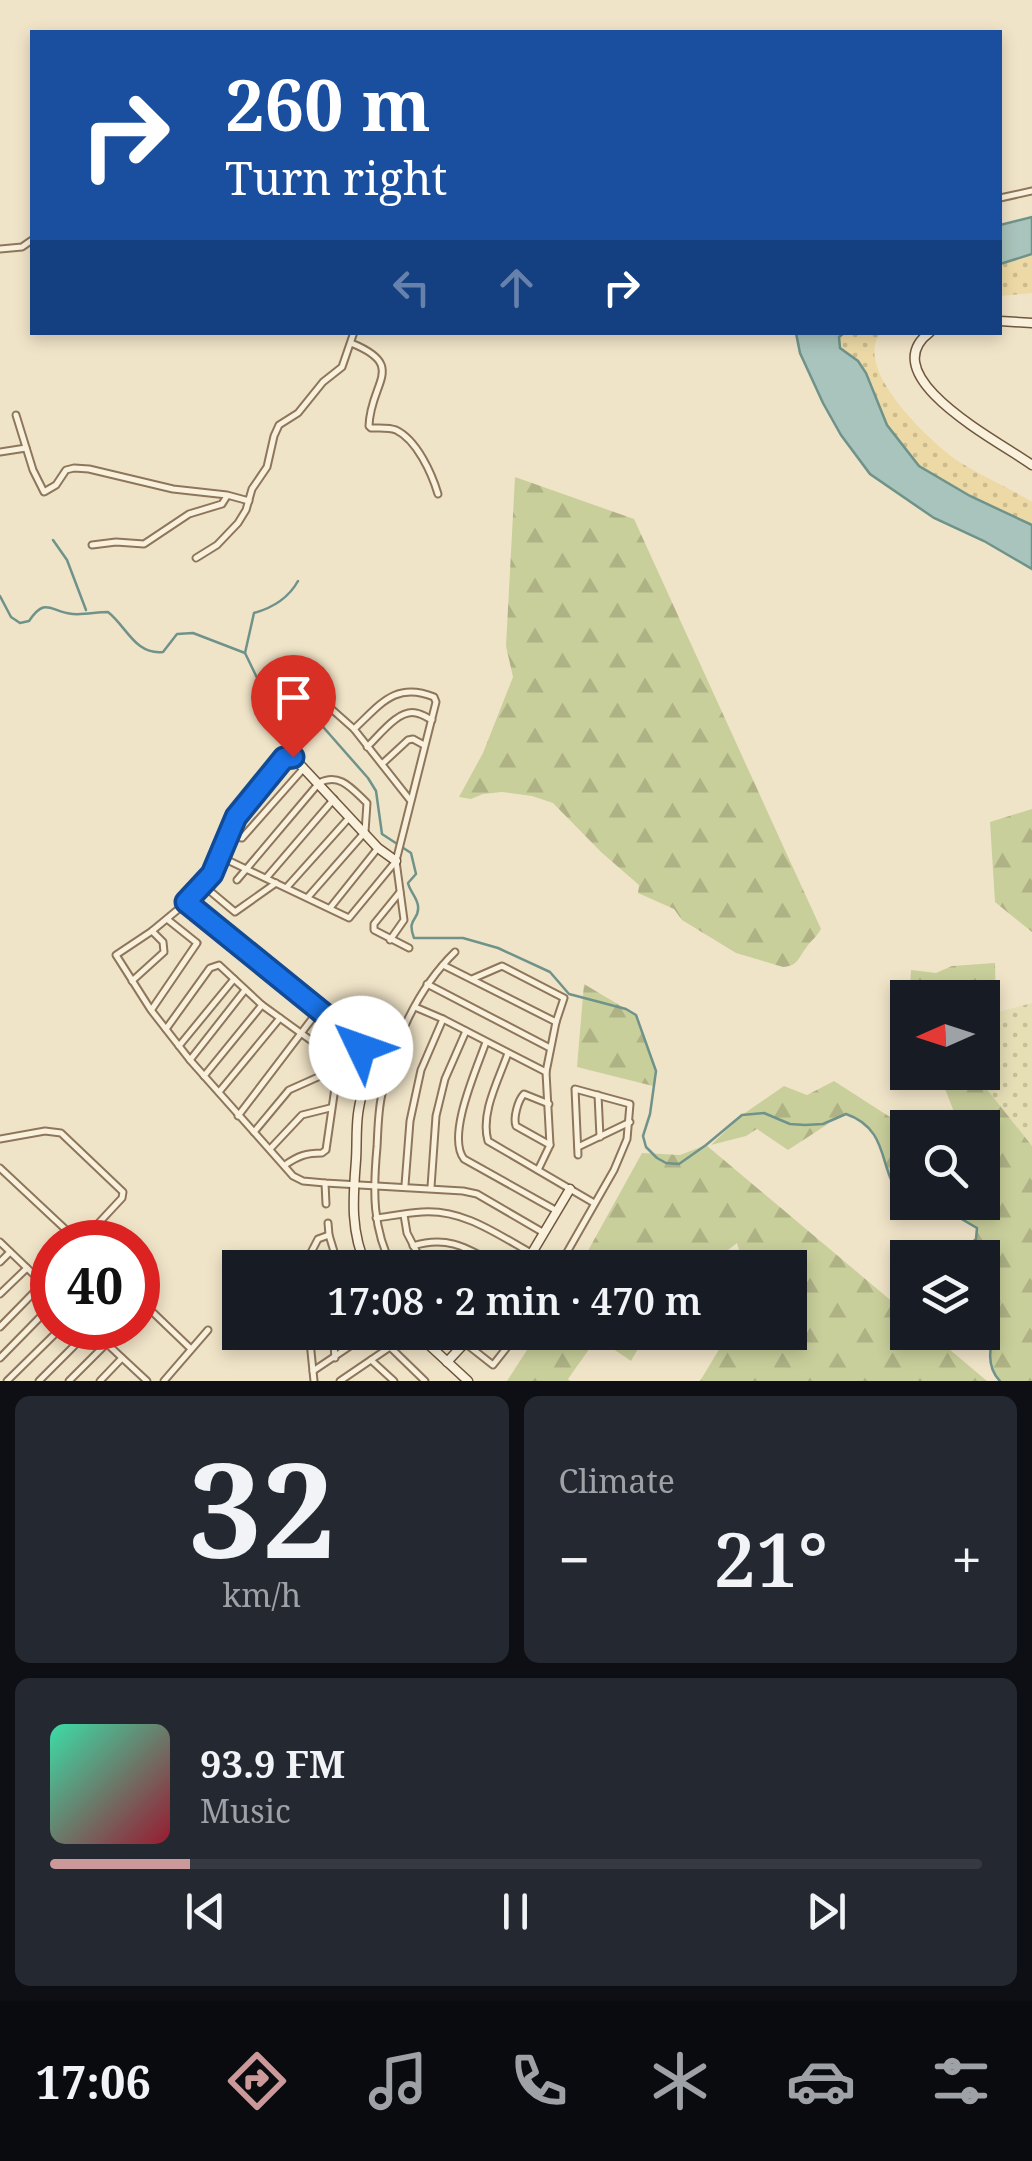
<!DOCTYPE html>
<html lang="en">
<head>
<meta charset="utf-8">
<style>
	body { margin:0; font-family:"Noto Serif",serif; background:#242831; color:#f1f3f6; height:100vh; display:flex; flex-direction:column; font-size:38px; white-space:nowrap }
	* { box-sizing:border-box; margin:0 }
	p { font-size:32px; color:#9ea1a6 }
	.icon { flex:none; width:55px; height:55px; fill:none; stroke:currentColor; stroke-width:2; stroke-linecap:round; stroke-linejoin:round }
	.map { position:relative; height:1381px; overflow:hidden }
	.sheet { display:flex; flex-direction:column; gap:15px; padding:15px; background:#0d0f14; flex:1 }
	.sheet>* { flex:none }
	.guide { position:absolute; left:30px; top:30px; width:972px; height:305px; border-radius:0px; box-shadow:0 5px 15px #0003; background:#1a4fa0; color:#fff; overflow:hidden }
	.needle { width:65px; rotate:267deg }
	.controls { position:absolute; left:890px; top:980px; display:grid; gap:20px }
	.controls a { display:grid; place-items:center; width:110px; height:110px; border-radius:0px; background:#171b24; box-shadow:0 5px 15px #0003; font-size:50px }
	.speed { position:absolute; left:30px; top:1220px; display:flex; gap:20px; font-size:50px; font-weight:700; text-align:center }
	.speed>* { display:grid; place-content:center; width:130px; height:130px; border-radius:50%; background:#171b24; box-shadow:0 5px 15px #0003; line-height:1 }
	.speed .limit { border:15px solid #d22; background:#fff; color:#111 }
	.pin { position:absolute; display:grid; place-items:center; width:85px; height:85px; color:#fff; margin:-102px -42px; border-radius:50% 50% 50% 0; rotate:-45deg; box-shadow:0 0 10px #0007 }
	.pin .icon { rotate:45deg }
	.me { position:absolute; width:110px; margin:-55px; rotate:312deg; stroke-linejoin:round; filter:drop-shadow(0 0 8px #0008) }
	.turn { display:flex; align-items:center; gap:35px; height:210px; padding:0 30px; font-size:45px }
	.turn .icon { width:130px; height:130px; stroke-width:2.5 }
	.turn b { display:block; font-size:70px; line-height:85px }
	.lanes { display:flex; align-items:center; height:95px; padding:0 30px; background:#0003; justify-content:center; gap:50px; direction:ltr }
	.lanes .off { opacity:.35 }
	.big { font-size:75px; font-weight:600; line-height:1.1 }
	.sheet .widget { flex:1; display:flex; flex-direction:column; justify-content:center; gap:15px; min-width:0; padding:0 35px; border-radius:15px; background:#242831 }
	.sheet .dial { align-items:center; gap:0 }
	.dial b { font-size:130px; line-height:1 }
	.song { display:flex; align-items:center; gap:30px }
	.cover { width:120px; height:120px; border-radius:15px; background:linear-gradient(135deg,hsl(160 70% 55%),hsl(350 70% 35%)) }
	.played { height:10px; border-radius:5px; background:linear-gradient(90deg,#cc999b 15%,#363941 15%) }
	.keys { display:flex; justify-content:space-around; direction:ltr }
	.heat { display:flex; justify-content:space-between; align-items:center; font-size:55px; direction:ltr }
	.sheet .tiles { flex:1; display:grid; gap:15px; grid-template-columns:1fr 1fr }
	.widget:last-child { grid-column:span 2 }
	.trip { position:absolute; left:222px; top:1250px; width:585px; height:100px; border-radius:0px; background:#171b24; box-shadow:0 5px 15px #0003; font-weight:600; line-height:100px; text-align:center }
	.tabs { display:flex; height:160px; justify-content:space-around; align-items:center; background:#090b0e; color:#9ea1a6 }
	.tabs .icon { width:70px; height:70px }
	.tabs .active { color:#cc999b }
	.tabs b { font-size:45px; color:#f1f3f6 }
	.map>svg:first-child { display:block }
	.farmland { fill:url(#farmland-dots) }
	.forest { fill:url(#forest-firs) }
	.sand { fill:url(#sand-dots) }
	.water { fill:#a9c4bc; stroke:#6f938a; stroke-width:2.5 }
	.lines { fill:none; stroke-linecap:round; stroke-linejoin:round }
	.stream { stroke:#6f938a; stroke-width:2.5 }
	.street-casing { stroke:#8d765c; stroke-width:9 }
	.secondary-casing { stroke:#6f573f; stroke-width:11 }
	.street { stroke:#faf1dc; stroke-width:5 }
	.secondary { stroke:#faf1dc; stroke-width:8 }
	.route-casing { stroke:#114b97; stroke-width:25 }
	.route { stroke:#1a73e8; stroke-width:18 }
</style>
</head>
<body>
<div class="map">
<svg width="1032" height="1381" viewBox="0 0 1032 1381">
	<defs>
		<pattern id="farmland-dots" width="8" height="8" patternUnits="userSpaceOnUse" patternTransform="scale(2.5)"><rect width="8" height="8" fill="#e6deb5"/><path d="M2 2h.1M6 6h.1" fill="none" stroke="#c6bf9b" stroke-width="1.8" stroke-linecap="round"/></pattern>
		<pattern id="forest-firs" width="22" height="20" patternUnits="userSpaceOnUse" patternTransform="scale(2.5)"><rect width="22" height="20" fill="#c9cf9b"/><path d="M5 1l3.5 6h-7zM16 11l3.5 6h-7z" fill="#aeb285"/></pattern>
		<pattern id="sand-dots" width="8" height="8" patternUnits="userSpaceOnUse" patternTransform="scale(2.5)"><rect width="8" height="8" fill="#ecd9a5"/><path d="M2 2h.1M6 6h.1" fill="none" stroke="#cbbb8e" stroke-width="1.8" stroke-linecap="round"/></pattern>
	</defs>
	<rect width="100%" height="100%" fill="#f0e4c8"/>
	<!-- farmland -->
	<path class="farmland" d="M1032 1003V1146L974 1073 982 1072 983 1016Z"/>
	<!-- forest -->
	<g class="forest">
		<path d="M515 477 634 519 821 929C817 937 810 941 806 948 798 958 798 966 783 967L736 953 682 920 674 909 638 893 639 885 601 852 553 803 532 796 502 792 483 794 471 799 459 797 483 753 513 677 506 646Z"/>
		<path d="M1032 809V932L995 902 990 822Z"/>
		<path d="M995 963 996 1006 983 1013 982 998 923 997 910 987 911 970 936 973 952 966Z"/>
		<path d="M584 984 636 1015 656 1071 653 1086 577 1067Z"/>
		<path d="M939 1073H974L1032 1146V1381H1000C969 1349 1025 1299 983 1277L982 1258 942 1257 946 1253 964 1251 976 1239 977 1228 946 1210 925 1203 982 1202V1128L950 1127 954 1112Z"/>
		<path d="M834 1081 907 1128V1197C875 1183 895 1131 846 1114L826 1123 828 1124 788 1150 757 1129 746 1136 711 1145 742 1115 784 1086 807 1095Z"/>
		<path d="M706 1145 907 1314 908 1332 930 1333 987 1381H700L729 1333 790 1332V1268L744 1267 737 1243 706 1267H579L642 1153 680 1155Z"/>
		<path d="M538 1333V1332L647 1333 631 1361 597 1338 568 1379 570 1381H507Z"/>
	</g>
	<!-- sand -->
	<g class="sand">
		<path d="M1032 254V293L1000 296V264Z"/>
		<path d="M844 333H881C851 367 930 442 958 461 981 476 1008 487 1032 502V525L970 496 919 466 887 425 858 361 840 348 839 337Z"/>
	</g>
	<!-- water -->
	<g class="water">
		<path d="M1032 217V254L1000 264V225Z"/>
		<path d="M796 333H844L839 337 840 348 858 361 866 373 887 425 919 466 970 496 1032 525V569L984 541 934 518 870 474 841 435 823 403 800 353Z"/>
	</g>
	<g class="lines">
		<!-- stream -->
		<g class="stream">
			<path d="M53 540 67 560 86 610"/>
			<path d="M0 596 11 617 20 623 29 621C46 596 50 612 73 614 84 615 97 612 108 612 127 627 135 655 163 652L177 634 193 633 245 653 260 684 275 695 298 705 317 720 368 778 376 791 382 834 411 853 416 874 408 883C410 892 417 897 418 906 420 921 406 917 414 938H463L498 948 550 972 569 994 626 1009 636 1015 656 1071 650 1114 643 1136 646 1147 657 1158 666 1163 679 1164 706 1145 742 1115 764 1113 790 1124 805 1125 823 1124 846 1114C896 1131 875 1183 908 1197"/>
			<path d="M245 653 254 613C272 608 288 599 298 581"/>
			<path d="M925 1202 946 1210 977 1228 976 1239 963 1252 946 1253 942 1258"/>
			<path d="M982 1277C1025 1299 969 1349 1000 1381"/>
		</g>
		<defs>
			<g id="street">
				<path d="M1000 198 1032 191"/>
				<path d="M0 249 22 247 32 240"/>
				<path d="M351 343C408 366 370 382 369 426L371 428C378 428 389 427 396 430 417 440 432 474 438 494"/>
				<path d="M16 415 33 470 44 492 56 485 66 470 74 468 89 469 173 489 227 495 249 501"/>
				<path d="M0 452 26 448"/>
				<path d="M92 545 116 542 144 544 189 514 222 504 227 496"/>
				<path d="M196 558 217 545 238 523 246 510 252 489 267 467 274 436 279 425 298 413 323 382 342 367 354 332"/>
				<path d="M327 705 354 729 410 800"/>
				<path d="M354 729C380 705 395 681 434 697L436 702 396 861 404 920 390 940"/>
				<path d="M367 747C379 736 398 709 416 713 422 714 426 717 432 720"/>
				<path d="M382 764 408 740 413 739 424 745"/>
				<path d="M229 836 242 838 303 769"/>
				<path d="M221 857 349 918 396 861"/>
				<path d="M267 877 334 799"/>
				<path d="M237 880 319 783C340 772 352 789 367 803L365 832 308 897"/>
				<path d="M204 886 235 912 276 883"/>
				<path d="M287 887 348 819"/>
				<path d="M400 892 374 924V930L409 948"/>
				<path d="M187 902 152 931 116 955 151 1010 190 1060 293 1176 303 1181 325 1183 463 1191 477 1194 544 1233"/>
				<path d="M330 908 378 848"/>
				<path d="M443 965 556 1022"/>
				<path d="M472 979 502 966 564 998 556 1022 546 1072 550 1145 538 1170"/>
				<path d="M132 981 164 952 163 942 152 931"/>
				<path d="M427 984 550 1048"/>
				<path d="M415 1007 443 1019 546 1072"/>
				<path d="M152 1009 197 943 167 919"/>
				<path d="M166 1029 210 968 219 965 262 1005 327 1052 333 1060 336 1069V1081L326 1150 322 1153C306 1153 298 1156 285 1165"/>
				<path d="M486 1042C477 1068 446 1136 464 1159L557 1211"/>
				<path d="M179 1046 234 979"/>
				<path d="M508 1053C499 1079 480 1113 488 1141L594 1203"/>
				<path d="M190 1060 245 990"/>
				<path d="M204 1076 262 1005"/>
				<path d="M219 1092 280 1018"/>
				<path d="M598 1095 600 1137"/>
				<path d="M549 1104 524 1094C518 1100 513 1118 516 1126L550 1145"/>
				<path d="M238 1116 318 1011"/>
				<path d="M254 1132 289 1090 336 1069"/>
				<path d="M0 1139 45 1131 61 1133 123 1192 122 1198 81 1242"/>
				<path d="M578 1147 630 1122"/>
				<path d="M270 1149 302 1115 330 1108"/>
				<path d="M0 1168 79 1242"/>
				<path d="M325 1183 326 1204"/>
				<path d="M405 1185 410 1121 421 1070 443 1019"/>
				<path d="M431 1187 436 1116 445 1079 466 1031"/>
				<path d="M404 1215 407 1233 425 1268"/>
				<path d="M376 1218C391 1216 407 1213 422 1212 463 1209 497 1234 531 1253"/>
				<path d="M328 1223 329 1235 339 1268"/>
				<path d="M0 1242 52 1292"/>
				<path d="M413 1246C451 1234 471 1251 504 1268"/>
				<path d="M0 1262 10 1252"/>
				<path d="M303 1268 318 1239 329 1235"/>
				<path d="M393 1268C372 1229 373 1190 377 1147 378 1130 378 1111 382 1094 394 1042 417 989 455 952"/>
				<path d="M558 1268 614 1170 627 1139 630 1104 575 1089 578 1155"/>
				<path d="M0 1294 27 1268"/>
				<path d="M138 1298 191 1349"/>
				<path d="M0 1327 52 1274"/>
				<path d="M90 1328 147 1381"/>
				<path d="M309 1332 314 1381"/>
				<path d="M333 1332 335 1358"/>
				<path d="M378 1332 390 1347 425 1381"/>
				<path d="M465 1343 493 1365 519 1332"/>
				<path d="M0 1358 52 1305"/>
				<path d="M371 1360 394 1381"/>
				<path d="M313 1371 371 1332"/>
				<path d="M7 1381 61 1328"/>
				<path d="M39 1381 91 1329"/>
				<path d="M69 1381 106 1344"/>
				<path d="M100 1381 122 1358"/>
				<path d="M164 1381 208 1330"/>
				<path d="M340 1381 390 1347"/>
			</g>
			<g id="secondary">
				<path d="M1000 321 1032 323"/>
				<path d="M930 332C870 377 1004 444 1032 465"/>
				<path d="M367 1268C350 1232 353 1198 356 1160 357 1145 356 1129 358 1114 362 1083 375 1068 355 1039L187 902C219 872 217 858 234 821 244 800 269 776 284 758L293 757 378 848 396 861"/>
				<path d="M523 1268 570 1189"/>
				<path d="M415 1332 468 1381"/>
				<path d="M447 1362 475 1332"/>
			</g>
		</defs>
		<!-- street casing -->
		<use href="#street" class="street-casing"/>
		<!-- secondary casing -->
		<use href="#secondary" class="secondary-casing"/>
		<!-- street -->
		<use href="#street" class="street"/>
		<!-- secondary -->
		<use href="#secondary" class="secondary"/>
	</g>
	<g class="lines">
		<defs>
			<path id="route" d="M293 757 284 758 236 817 212 874 186 902 355 1039 361 1048"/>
		</defs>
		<!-- route casing -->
		<use href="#route" class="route-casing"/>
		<!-- route -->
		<use href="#route" class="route"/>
	</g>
</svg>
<div class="controls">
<a><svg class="needle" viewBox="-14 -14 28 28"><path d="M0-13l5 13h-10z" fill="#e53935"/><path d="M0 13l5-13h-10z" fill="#9ea1a6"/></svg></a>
<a><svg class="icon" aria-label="search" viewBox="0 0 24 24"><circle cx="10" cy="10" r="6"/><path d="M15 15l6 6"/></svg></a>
<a><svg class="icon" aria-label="layers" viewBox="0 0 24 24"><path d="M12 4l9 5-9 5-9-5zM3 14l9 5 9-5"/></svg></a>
</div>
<div class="speed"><div class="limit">40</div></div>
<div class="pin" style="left:293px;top:757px;background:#d93025"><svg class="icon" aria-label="arrive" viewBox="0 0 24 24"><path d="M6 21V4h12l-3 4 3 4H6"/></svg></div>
<svg class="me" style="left:361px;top:1048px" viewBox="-20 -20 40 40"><circle r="19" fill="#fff"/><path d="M0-13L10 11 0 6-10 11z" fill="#1a73e8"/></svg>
<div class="trip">17:08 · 2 min · 470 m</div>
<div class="guide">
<div class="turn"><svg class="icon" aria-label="right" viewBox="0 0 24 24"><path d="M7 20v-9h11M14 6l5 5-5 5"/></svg><div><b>260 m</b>Turn right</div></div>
<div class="lanes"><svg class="icon off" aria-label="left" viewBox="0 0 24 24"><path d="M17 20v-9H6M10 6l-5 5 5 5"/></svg><svg class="icon off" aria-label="ahead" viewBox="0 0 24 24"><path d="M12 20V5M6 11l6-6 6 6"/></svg><svg class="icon" aria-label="right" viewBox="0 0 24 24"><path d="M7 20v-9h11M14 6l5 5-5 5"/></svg></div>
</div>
</div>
<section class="sheet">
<div class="tiles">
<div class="widget dial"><b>32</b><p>km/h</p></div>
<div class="widget"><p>Climate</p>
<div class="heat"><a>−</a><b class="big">21°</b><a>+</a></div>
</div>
<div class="widget">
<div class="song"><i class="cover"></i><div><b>93.9 FM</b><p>Music</p></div></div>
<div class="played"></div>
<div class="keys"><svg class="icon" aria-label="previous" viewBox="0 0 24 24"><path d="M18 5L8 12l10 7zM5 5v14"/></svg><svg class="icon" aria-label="pause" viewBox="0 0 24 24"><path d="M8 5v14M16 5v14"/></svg><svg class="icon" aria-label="next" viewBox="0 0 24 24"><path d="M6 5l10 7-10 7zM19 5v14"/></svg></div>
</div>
</div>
</section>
<nav class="tabs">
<b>17:06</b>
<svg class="icon active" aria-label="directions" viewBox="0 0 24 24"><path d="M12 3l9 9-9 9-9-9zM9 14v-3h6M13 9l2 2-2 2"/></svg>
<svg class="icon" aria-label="music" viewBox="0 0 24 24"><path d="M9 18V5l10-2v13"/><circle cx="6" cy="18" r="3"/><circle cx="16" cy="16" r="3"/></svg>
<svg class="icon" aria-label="phone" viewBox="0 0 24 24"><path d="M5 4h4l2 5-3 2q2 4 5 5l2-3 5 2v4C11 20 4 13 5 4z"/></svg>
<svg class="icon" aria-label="climate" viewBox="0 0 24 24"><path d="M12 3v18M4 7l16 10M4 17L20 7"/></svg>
<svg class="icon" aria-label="car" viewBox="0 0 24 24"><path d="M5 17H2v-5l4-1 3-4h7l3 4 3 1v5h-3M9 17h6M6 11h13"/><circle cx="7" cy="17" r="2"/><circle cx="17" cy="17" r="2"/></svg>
<svg class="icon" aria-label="filters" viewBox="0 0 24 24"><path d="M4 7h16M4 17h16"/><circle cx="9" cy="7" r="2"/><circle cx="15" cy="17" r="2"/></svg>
</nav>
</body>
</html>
